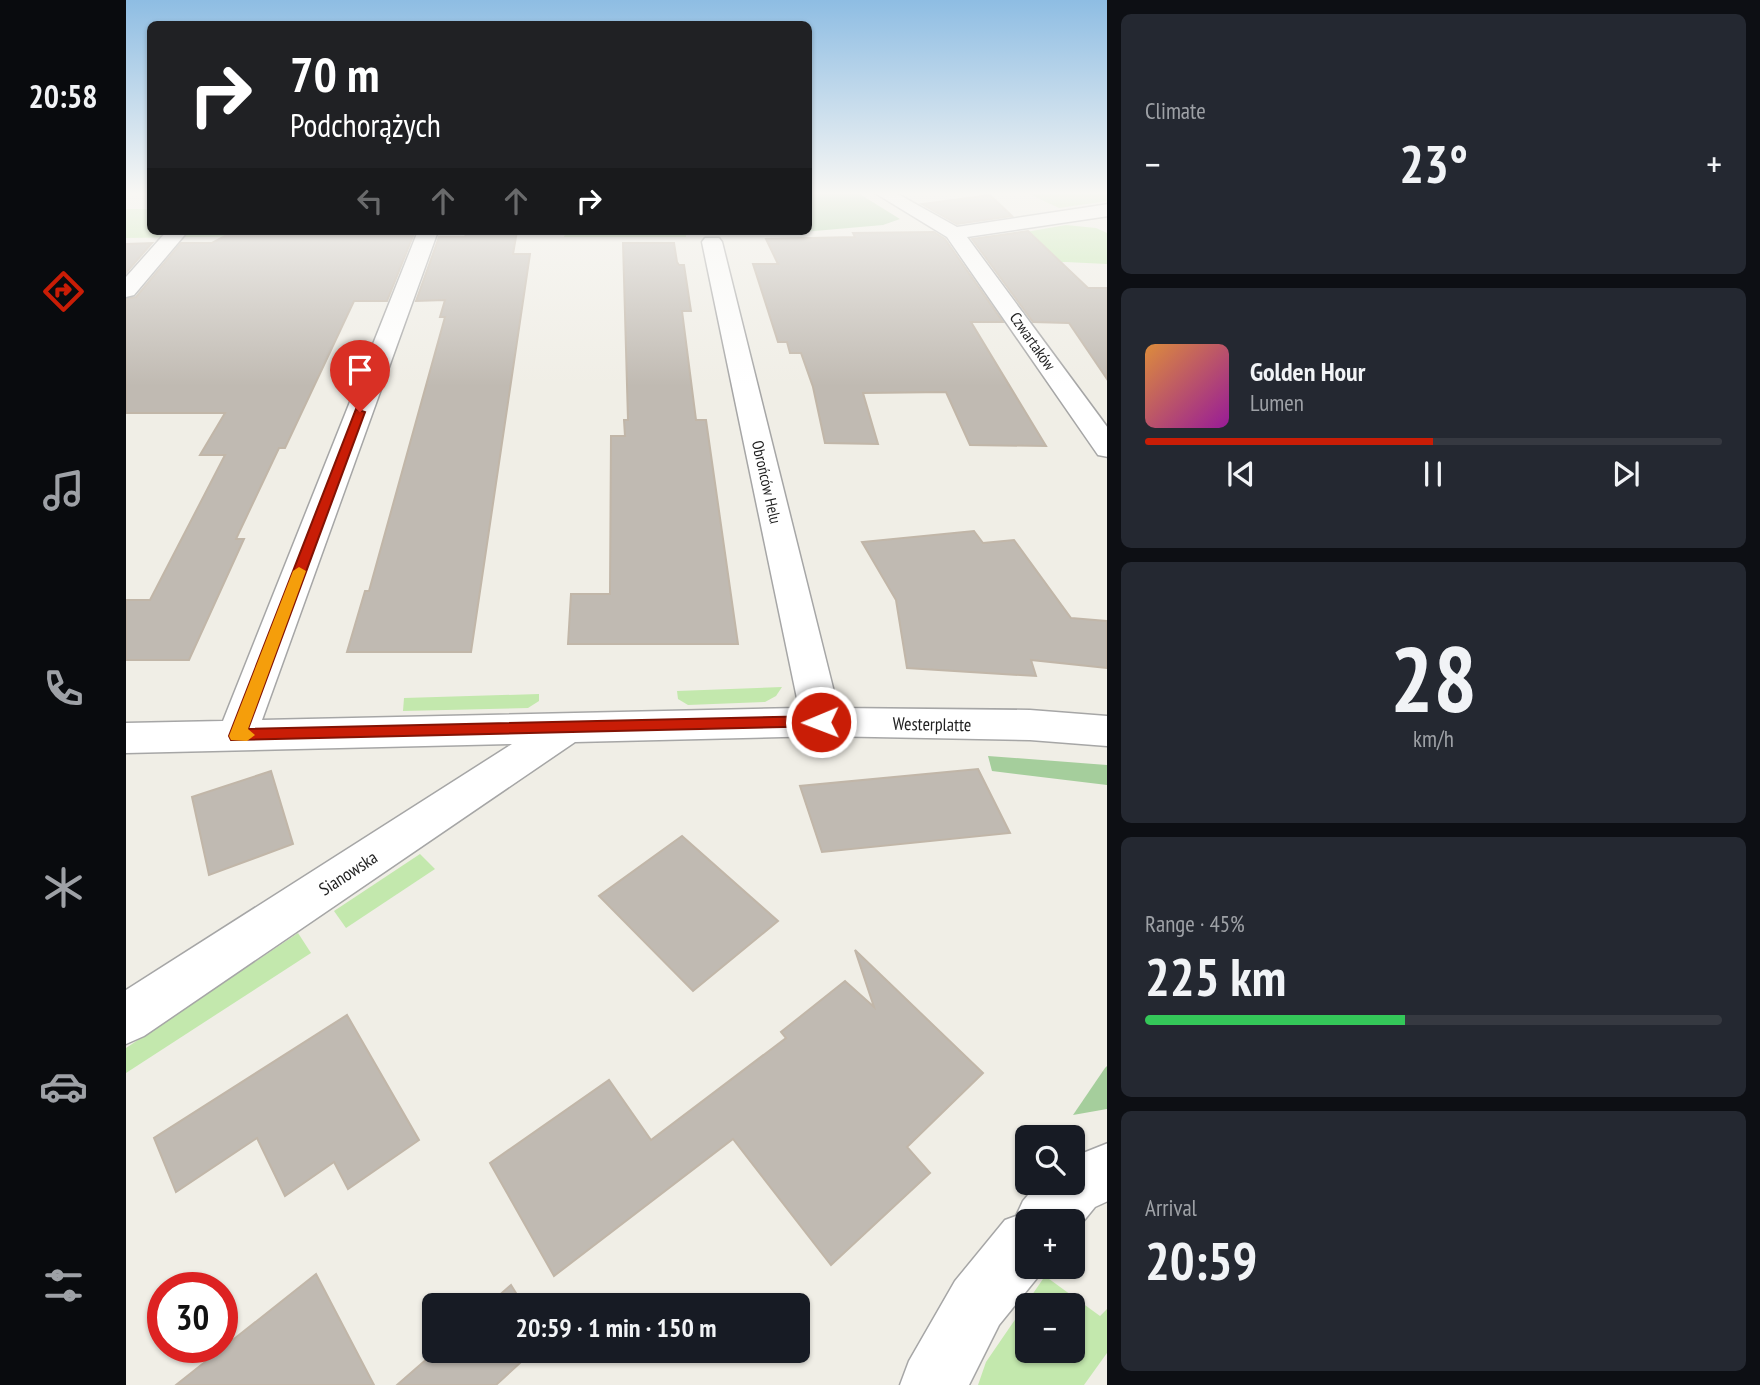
<!DOCTYPE html>
<html lang="en">
<head>
<meta charset="utf-8">
<style>
	body { margin:0; font-family:"PT Sans Narrow",sans-serif; background:#242831; color:#f1f3f6; height:100vh; display:flex; flex-direction:column; font-size:26px; white-space:nowrap }
	* { box-sizing:border-box; margin:0 }
	p { font-size:23px; color:#9ea1a6 }
	.icon { flex:none; width:38px; height:38px; fill:none; stroke:currentColor; stroke-width:2; stroke-linecap:round; stroke-linejoin:round }
	.map { position:relative; flex:1; overflow:hidden }
	.sheet { display:flex; flex-direction:column; gap:14px; padding:14px; background:#0d0f14; width:653px }
	.sheet>* { flex:none }
	.guide { position:absolute; left:21px; top:21px; width:665px; height:214px; border-radius:10px; box-shadow:0 2px 5px #0004; background:#202124; color:#fff; overflow:hidden }
	.controls { position:absolute; left:889px; top:1125px; display:grid; gap:14px }
	.controls a { display:grid; place-items:center; width:70px; height:70px; border-radius:10px; background:#171b24; box-shadow:0 2px 5px #0004; font-size:35px }
	.speed { position:absolute; left:21px; top:1272px; display:flex; gap:14px; font-size:35px; font-weight:700; text-align:center }
	.speed>* { display:grid; place-content:center; width:91px; height:91px; border-radius:50%; background:#171b24; box-shadow:0 2px 5px #0004; line-height:1 }
	.speed .limit { border:10px solid #d22; background:#fff; color:#111 }
	.pin { position:absolute; display:grid; place-items:center; width:60px; height:60px; color:#fff; margin:-72px -30px; border-radius:50% 50% 50% 0; rotate:-45deg; box-shadow:0 0 7px #0007 }
	.pin .icon { rotate:45deg }
	.me { position:absolute; width:77px; margin:-38px; rotate:269deg; stroke-linejoin:round; filter:drop-shadow(0 0 5px #0008) }
	.turn { display:flex; align-items:center; gap:24px; height:147px; padding:0 28px; font-size:32px }
	.turn .icon { width:91px; height:91px; stroke-width:2.5 }
	.turn b { display:block; font-size:49px; line-height:60px }
	.lanes { display:flex; align-items:center; height:66px; padding:0 28px; background:#0003; justify-content:center; gap:35px; direction:ltr }
	.lanes .off { opacity:.35 }
	.big { font-size:52px; font-weight:600; line-height:1.1 }
	.sheet .tile { flex:1; display:flex; flex-direction:column; justify-content:center; gap:10px; min-width:0; padding:0 24px; border-radius:10px; background:#242831 }
	.sheet .dial { align-items:center; gap:0 }
	.dial b { font-size:91px; line-height:1 }
	.song { display:flex; align-items:center; gap:21px }
	.cover { width:84px; height:84px; border-radius:10px; background:linear-gradient(135deg,hsl(30 70% 55%),hsl(300 70% 35%)) }
	.played { height:7px; border-radius:4px; background:linear-gradient(90deg,#c91d06 50%,#363941 50%) }
	.keys { display:flex; justify-content:space-around; direction:ltr }
	.heat { display:flex; justify-content:space-between; align-items:center; font-size:38px; direction:ltr }
	.charge { height:10px; border-radius:5px; background:linear-gradient(90deg,#34c759 45%,#363941 0) }
	.trip { position:absolute; left:296px; top:1293px; width:388px; height:70px; border-radius:10px; background:#171b24; box-shadow:0 2px 5px #0004; font-weight:600; line-height:70px; text-align:center }
	main { display:flex; flex:1; min-height:0 }
	.tab-bar { display:flex; flex-direction:column; width:126px; justify-content:space-around; align-items:center; background:#090b0e; color:#9ea1a6 }
	.tab-bar .icon { width:49px; height:49px }
	.tab-bar .current { color:#c91d06 }
	.tab-bar b { font-size:32px; color:#f1f3f6 }
	.map>svg:first-child { display:block }
	.grass { fill:#c3e8ad; fill-rule:evenodd }
	.forest { fill:#a5ce9c }
	.building { fill:#c0bab2; stroke:#c1b6a8; stroke-width:2 }
	.lines { fill:none; stroke-linecap:round; stroke-linejoin:round }
	.minor-casing { stroke:#a6a6a6; stroke-width:3 }
	.minor { fill:#fff; fill-rule:evenodd }
	.route { fill:#c91d06; stroke:#831304; stroke-width:2 }
	.slow { fill:#f59e0b }
	.labels { text-anchor:middle; dominant-baseline:central; stroke-width:5; stroke-linejoin:round; paint-order:stroke }
	.far-street-label { font-size:16px; fill:#1f1f1f; stroke:#fff }
	.street-label { font-size:18px; fill:#1f1f1f; stroke:#fff }
</style>
</head>
<body>
<main>
<nav class="tab-bar">
<b>20:58</b>
<svg class="icon current" aria-label="directions" viewBox="0 0 24 24"><path d="M12 3l9 9-9 9-9-9zM9 14v-3h6M13 9l2 2-2 2"/></svg>
<svg class="icon" aria-label="music" viewBox="0 0 24 24"><path d="M9 18V5l10-2v13"/><circle cx="6" cy="18" r="3"/><circle cx="16" cy="16" r="3"/></svg>
<svg class="icon" aria-label="phone" viewBox="0 0 24 24"><path d="M5 4h4l2 5-3 2q2 4 5 5l2-3 5 2v4C11 20 4 13 5 4z"/></svg>
<svg class="icon" aria-label="climate" viewBox="0 0 24 24"><path d="M12 3v18M4 7l16 10M4 17L20 7"/></svg>
<svg class="icon" aria-label="car" viewBox="0 0 24 24"><path d="M5 17H2v-5l4-1 3-4h7l3 4 3 1v5h-3M9 17h6M6 11h13"/><circle cx="7" cy="17" r="2"/><circle cx="17" cy="17" r="2"/></svg>
<svg class="icon" aria-label="filters" viewBox="0 0 24 24"><path d="M4 7h16M4 17h16"/><circle cx="9" cy="7" r="2"/><circle cx="15" cy="17" r="2"/></svg>
</nav>
<div class="map">
<svg width="982" height="1385" viewBox="0 0 982 1385">
	<rect width="100%" height="100%" fill="#f0eee6"/>
	<!-- grass -->
	<g class="grass">
		<path d="M901 193H981V201L933 208Z"/>
		<path d="M0 209H24V231H278L276 234 0 238Z"/>
		<path d="M940 225 970 228 981 233V264L940 262 882 265 865 238Z"/>
		<path d="M440 231H550L560 232V237H438Z"/>
		<path d="M656 687 650 696 639 702 562 705 552 699 551 691Z"/>
		<path d="M413 694V701L402 708 277 711 278 698Z"/>
		<path d="M294 854 309 869 220 928 208 911Z"/>
		<path d="M172 933 185 953 0 1073V1048Z"/>
		<path d="M919 1276 974 1316 981 1309V1353L958 1385H852L860 1362ZM901 1306H947V1351H901Z"/>
	</g>
	<!-- forest -->
	<g class="forest">
		<path d="M683 193H732L774 219 757 225 643 235 550 231H682Z"/>
		<path d="M862 756 981 765V785L866 771Z"/>
		<path d="M981 1066V1109L947 1115 979 1068Z"/>
	</g>
	<!-- building -->
	<g class="building">
		<path d="M864 195 886 216 831 224 796 204Z"/>
		<path d="M341 231H391L387 254H404L345 652H221L239 591H243L319 317H314L319 300 290 301 313 237H339Z"/>
		<path d="M902 231 962 288H981V379L943 323 907 322 846 239Z"/>
		<path d="M808 232 819 239 877 322H845L920 446 844 445 820 392 737 393 752 444 699 443 687 387 675 353H664L661 342H652L627 264H652L640 239 729 237 727 233Z"/>
		<path d="M196 235 287 236 261 301H228L159 448H153L110 539H118L63 660H0V600H24L99 455H74L99 413H0V299L10 297 55 243H86L99 236Z"/>
		<path d="M26 243 0 273V244Z"/>
		<path d="M497 243H548L551 262 553 265H558L565 311H556L570 420H580L612 644H442L445 594H484L485 436H499L498 420H502Z"/>
		<path d="M848 531 857 543 888 540 945 618 981 621V668L905 660 910 676 781 668 770 600 736 542Z"/>
		<path d="M852 769 884 833 696 852 674 786Z"/>
		<path d="M145 771 167 844 83 875 66 797Z"/>
		<path d="M556 836 652 921 567 991 473 896Z"/>
		<path d="M729 950 857 1073 781 1147 804 1173 705 1265 607 1139 428 1276 364 1163 483 1080 525 1140 660 1038 655 1032 719 981 748 1007Z"/>
		<path d="M221 1015 293 1140 222 1189 208 1162 159 1196 131 1138 50 1192 28 1138Z"/>
		<path d="M190 1274 248 1385H50Z"/>
		<path d="M385 1285 398 1306H361Z"/>
		<path d="M310 1351H407L370 1385H271Z"/>
	</g>
	<g class="lines">
		<defs>
			<g id="minor">
				<path d="M749 193H770L831 227 982 204V216L841 237 982 428V457L972 455 821 237Z"/>
				<path d="M41 231H62L8 295 0 297V277Z"/>
				<path d="M292 231H312L136 720 673 708 576 242 579 238H593L596 242 712 708 904 710 982 716V746L904 740 696 736 449 742 18 1036 0 1044V990L386 744 0 753V723L97 721Z"/>
				<path d="M982 1143V1201L969 1207 947 1234V1222H901V1267H920L873 1325 843 1385H774L783 1361 829 1281 879 1220 890 1216 897 1201 912 1183H947V1157Z"/>
			</g>
		</defs>
		<!-- minor casing -->
		<use href="#minor" class="minor-casing"/>
		<!-- minor -->
		<use href="#minor" class="minor"/>
	</g>
	<!-- sky -->
	<linearGradient id="sky" x2="0" y2="1"><stop stop-color="#8ebde3"/><stop offset="0.5" stop-color="#f8f7f4"/><stop offset="1" stop-color="#f8f7f4" stop-opacity="0"/></linearGradient>
	<rect width="982" height="386" fill="url(#sky)"/>
	<!-- route -->
	<path class="route" d="M230 409 239 412 122 729 695 716 701 718 704 722 701 726 105 740 103 736Z"/>
	<!-- slow -->
	<path class="slow" d="M173 567 180 571 122 729 129 735 121 741 105 740 103 736 167 571Z"/>
	<g class="labels">
		<!-- far-street labels -->
		<g class="far-street-label">
			<text transform="translate(907 341) rotate(55)">Czwartaków</text>
			<text transform="translate(641 482) rotate(77)">Obrońców Helu</text>
		</g>
		<!-- street labels -->
		<g class="street-label">
			<text transform="translate(806 724) rotate(1)">Westerplatte</text>
			<text transform="translate(222 873) rotate(-33)">Sianowska</text>
		</g>
	</g>
</svg>
<div class="controls">
<a><svg class="icon" aria-label="search" viewBox="0 0 24 24"><circle cx="10" cy="10" r="6"/><path d="M15 15l6 6"/></svg></a>
<a>+</a>
<a>−</a>
</div>
<div class="speed"><div class="limit">30</div></div>
<div class="pin" style="left:234px;top:412px;background:#d93025"><svg class="icon" aria-label="arrive" viewBox="0 0 24 24"><path d="M6 21V4h12l-3 4 3 4H6"/></svg></div>
<svg class="me" style="left:695px;top:722px" viewBox="-20 -20 40 40"><circle r="17" fill="#c91d06" stroke="#fff" stroke-width="3"/><path d="M0-11L8 9 0 5-8 9z" fill="#fff"/></svg>
<div class="trip">20:59 · 1 min · 150 m</div>
<div class="guide">
<div class="turn"><svg class="icon" aria-label="right" viewBox="0 0 24 24"><path d="M7 20v-9h11M14 6l5 5-5 5"/></svg><div><b>70 m</b>Podchorążych</div></div>
<div class="lanes"><svg class="icon off" aria-label="left" viewBox="0 0 24 24"><path d="M17 20v-9H6M10 6l-5 5 5 5"/></svg><svg class="icon off" aria-label="ahead" viewBox="0 0 24 24"><path d="M12 20V5M6 11l6-6 6 6"/></svg><svg class="icon off" aria-label="ahead" viewBox="0 0 24 24"><path d="M12 20V5M6 11l6-6 6 6"/></svg><svg class="icon" aria-label="right" viewBox="0 0 24 24"><path d="M7 20v-9h11M14 6l5 5-5 5"/></svg></div>
</div>
</div>
<section class="sheet">
<div class="tile"><p>Climate</p>
<div class="heat"><a>−</a><b class="big">23°</b><a>+</a></div>
</div>
<div class="tile">
<div class="song"><i class="cover"></i><div><b>Golden Hour</b><p>Lumen</p></div></div>
<div class="played"></div>
<div class="keys"><svg class="icon" aria-label="previous" viewBox="0 0 24 24"><path d="M18 5L8 12l10 7zM5 5v14"/></svg><svg class="icon" aria-label="pause" viewBox="0 0 24 24"><path d="M8 5v14M16 5v14"/></svg><svg class="icon" aria-label="next" viewBox="0 0 24 24"><path d="M6 5l10 7-10 7zM19 5v14"/></svg></div>
</div>
<div class="tile dial"><b>28</b><p>km/h</p></div>
<div class="tile"><p>Range · 45%</p><b class="big">225 km</b><div class="charge"></div></div>
<div class="tile"><p>Arrival</p><b class="big">20:59</b></div>
</section>
</main>
</body>
</html>
